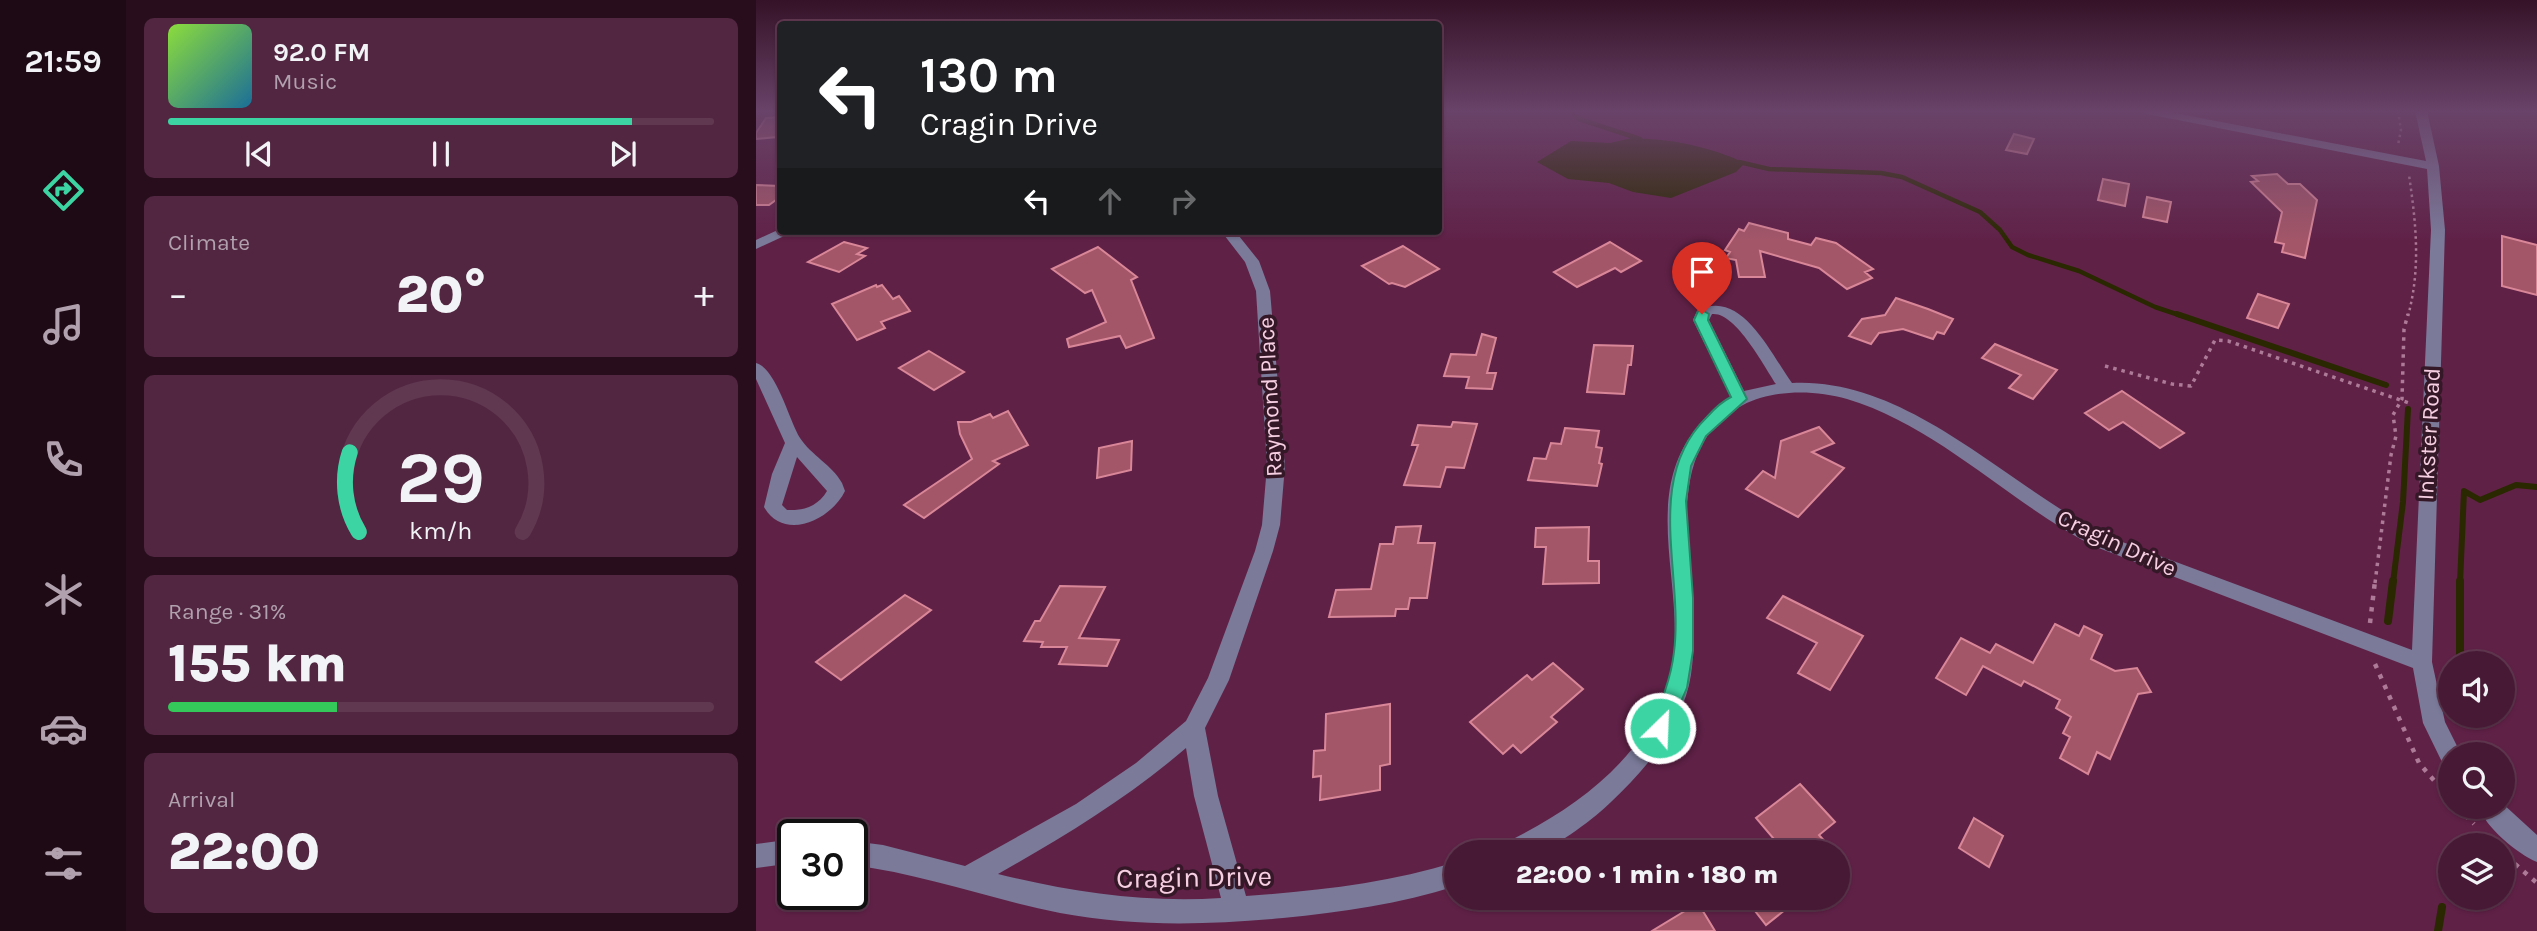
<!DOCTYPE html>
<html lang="en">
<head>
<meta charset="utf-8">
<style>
	body { margin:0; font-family:Karla,sans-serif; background:#522641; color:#f1f3f6; height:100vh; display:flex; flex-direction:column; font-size:26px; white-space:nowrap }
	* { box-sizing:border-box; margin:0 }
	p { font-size:23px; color:#b1a0ad }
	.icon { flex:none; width:38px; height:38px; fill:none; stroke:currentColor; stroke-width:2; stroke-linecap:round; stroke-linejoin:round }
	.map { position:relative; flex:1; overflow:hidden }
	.drawer { display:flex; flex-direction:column; gap:18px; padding:18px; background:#280e1d; width:630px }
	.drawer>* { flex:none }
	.top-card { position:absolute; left:21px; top:21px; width:665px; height:214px; border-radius:7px; box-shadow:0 2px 5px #0004,0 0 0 2px #603850; background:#202124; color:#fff; overflow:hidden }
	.controls { position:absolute; left:1682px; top:651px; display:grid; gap:14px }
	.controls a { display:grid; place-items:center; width:77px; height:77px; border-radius:50%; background:#481935; box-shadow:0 2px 5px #0004,0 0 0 2px #603850; font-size:35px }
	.speed { position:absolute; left:21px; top:819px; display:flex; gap:14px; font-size:35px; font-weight:700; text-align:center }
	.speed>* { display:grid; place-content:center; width:91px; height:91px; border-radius:50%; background:#481935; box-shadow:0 2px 5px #0004,0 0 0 2px #603850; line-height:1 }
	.speed .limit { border:4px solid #111; border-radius:10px; background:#fff; color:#111 }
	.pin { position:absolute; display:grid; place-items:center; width:60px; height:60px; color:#fff; margin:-72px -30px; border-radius:50% 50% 50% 0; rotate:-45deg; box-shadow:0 0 7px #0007 }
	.pin .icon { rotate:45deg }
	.me { position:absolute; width:77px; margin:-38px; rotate:24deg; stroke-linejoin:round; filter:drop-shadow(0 0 5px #0008) }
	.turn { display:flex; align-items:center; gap:24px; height:147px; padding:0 28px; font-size:32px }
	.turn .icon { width:91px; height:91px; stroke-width:2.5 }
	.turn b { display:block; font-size:49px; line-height:60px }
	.lanes { display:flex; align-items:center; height:66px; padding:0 28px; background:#0003; justify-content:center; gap:35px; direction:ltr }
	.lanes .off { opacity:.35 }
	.big { font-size:52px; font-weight:800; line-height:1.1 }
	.drawer .card { flex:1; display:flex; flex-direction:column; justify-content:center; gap:10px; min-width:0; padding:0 24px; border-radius:10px; background:#522641 }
	.drawer .dial { align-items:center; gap:0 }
	.dial svg { height:182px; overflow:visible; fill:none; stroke:#603850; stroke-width:7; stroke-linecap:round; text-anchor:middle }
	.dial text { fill:#f1f3f6; stroke:none }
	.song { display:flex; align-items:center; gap:21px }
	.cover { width:84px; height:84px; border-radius:10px; background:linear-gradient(135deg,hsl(90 70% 55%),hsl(200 70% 35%)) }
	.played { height:7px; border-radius:4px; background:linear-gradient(90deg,#3dd4a3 85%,#603850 85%) }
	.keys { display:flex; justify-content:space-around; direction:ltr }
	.heat { display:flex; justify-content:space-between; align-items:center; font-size:38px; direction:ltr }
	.charge { height:10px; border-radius:5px; background:linear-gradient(90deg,#34c759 31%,#603850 0) }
	.trip { position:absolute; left:688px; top:840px; width:406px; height:70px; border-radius:35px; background:#481935; box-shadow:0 2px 5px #0004,0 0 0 2px #603850; font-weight:800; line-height:70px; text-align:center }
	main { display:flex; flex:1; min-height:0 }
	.menu { display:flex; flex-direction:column; width:126px; justify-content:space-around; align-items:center; background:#1d0a15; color:#b1a0ad }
	.menu .icon { width:49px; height:49px }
	.menu .selected { color:#3dd4a3 }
	.menu b { font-size:32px; color:#f1f3f6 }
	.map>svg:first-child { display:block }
	.water { fill:#2a2800 }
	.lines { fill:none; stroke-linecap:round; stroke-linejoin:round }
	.stream-far2 { stroke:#2a2800; stroke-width:4.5 }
	.stream-far1 { stroke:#2a2800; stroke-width:6 }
	.stream { stroke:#2a2800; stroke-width:8 }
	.building { fill:#a35668; stroke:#d98798; stroke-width:2 }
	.path-far2 { stroke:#ad7a97; stroke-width:2.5; stroke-dasharray:2.5 3.5; stroke-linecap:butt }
	.path-far1 { stroke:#ad7a97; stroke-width:3.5; stroke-dasharray:3.5 5; stroke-linecap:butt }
	.path { stroke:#ad7a97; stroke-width:4.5; stroke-dasharray:4.5 7; stroke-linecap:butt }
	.minor { fill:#7b7a99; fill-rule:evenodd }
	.route { fill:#3dd4a3; stroke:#288a6a; stroke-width:2 }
	.labels { text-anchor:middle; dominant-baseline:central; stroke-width:7; stroke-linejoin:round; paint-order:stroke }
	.street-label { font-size:23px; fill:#f7cfe3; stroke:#351828 }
	.near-street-label { font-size:28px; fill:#f7cfe3; stroke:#351828 }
</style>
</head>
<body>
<main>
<nav class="menu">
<b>21:59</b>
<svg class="icon selected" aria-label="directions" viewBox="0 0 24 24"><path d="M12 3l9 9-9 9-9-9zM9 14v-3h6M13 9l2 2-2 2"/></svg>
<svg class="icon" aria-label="music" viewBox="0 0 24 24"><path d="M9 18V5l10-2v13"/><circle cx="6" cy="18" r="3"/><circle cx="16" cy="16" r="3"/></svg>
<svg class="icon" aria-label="phone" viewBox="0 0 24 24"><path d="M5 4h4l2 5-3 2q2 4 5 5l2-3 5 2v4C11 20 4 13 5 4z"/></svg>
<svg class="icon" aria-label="climate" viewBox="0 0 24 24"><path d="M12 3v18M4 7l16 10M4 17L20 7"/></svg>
<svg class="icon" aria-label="car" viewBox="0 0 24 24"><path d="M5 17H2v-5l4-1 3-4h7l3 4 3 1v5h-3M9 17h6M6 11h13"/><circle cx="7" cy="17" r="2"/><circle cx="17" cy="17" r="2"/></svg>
<svg class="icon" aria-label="filters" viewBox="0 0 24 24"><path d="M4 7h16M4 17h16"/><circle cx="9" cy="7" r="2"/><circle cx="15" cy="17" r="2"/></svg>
</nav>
<section class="drawer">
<div class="card">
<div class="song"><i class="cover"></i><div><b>92.0 FM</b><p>Music</p></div></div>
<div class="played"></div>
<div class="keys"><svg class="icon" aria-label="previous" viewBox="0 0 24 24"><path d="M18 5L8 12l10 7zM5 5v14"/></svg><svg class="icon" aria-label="pause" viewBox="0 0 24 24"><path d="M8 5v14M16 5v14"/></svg><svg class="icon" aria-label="next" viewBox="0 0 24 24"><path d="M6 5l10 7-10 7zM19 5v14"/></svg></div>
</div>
<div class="card"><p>Climate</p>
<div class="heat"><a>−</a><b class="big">20°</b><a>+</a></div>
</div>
<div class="card dial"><svg viewBox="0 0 100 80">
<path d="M14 69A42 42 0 1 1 86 69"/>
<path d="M14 69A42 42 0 0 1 10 34" stroke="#3dd4a3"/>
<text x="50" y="56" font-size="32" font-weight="700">29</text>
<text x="50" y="72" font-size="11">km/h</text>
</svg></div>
<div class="card"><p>Range · 31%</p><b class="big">155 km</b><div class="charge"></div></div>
<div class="card"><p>Arrival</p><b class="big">22:00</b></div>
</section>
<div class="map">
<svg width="1781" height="931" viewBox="0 0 1781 931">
	<rect width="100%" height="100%" fill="#602147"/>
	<!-- water -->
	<path class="water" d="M876 138C916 139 952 146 989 163L980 172 915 198 877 192 853 183 812 179 781 162 815 141 854 143Z"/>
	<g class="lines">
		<!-- stream-far2 -->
		<g class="stream-far2">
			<path d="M815 111 823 119 884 139"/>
			<path d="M983 162 1013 169 1125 173 1146 177 1224 212 1244 230 1256 247 1272 255 1323 271 1399 307 1426 316"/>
		</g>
		<!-- stream-far1 -->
		<g class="stream-far1">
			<path d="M1421 314 1630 385"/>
			<path d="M1637 583 1647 502 1652 409"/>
			<path d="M1704 583 1708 491 1724 500 1760 485 1781 487"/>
		</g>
		<!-- stream -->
		<g class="stream">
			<path d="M1704 581V663"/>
			<path d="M1632 621 1637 581"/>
			<path d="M1682 931 1686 907"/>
		</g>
	</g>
	<!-- building -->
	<g class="building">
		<path d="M24 117V131L21 137 0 139V133L10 118Z"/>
		<path d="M1258 134 1278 139 1271 154 1250 150Z"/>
		<path d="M1521 174 1532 184H1544L1561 200 1549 258 1526 252 1528 244 1519 242 1526 212 1495 182 1502 181 1496 176Z"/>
		<path d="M1347 179 1373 184 1369 206 1342 200Z"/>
		<path d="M0 185 24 186V197L13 205H0Z"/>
		<path d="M1391 197 1415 202 1411 222 1387 217Z"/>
		<path d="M993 223 1032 233V239L1055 245 1060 238 1080 243 1117 269 1109 272 1116 278 1091 289 1063 268 1004 251 1009 277H983L980 260 970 258 974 252 969 250 983 229 988 231Z"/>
		<path d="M1746 236 1781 245V295L1746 286Z"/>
		<path d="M88 242 111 248 101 254 109 256 83 272 52 262Z"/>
		<path d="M854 242 885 261 865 272 859 268 821 287 798 272Z"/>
		<path d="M647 246 683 269 649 287 636 283 633 284 606 266Z"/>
		<path d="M342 247 381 277 375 280 398 338 370 348 364 336 313 347 311 339 350 322 336 290 329 293 296 269Z"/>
		<path d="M120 285 121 287 126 285 137 299 143 296 154 311 125 322 129 328 101 340 76 304Z"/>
		<path d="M1502 294 1533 304 1522 328 1491 318Z"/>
		<path d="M1140 298 1172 309 1197 319 1188 334 1181 332 1177 339 1147 329 1123 333 1115 344 1093 336 1106 319 1129 315Z"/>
		<path d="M726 334 740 338 731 373H740L736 389 710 388 713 377 688 376 695 354 720 355Z"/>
		<path d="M1239 344 1301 370 1277 399 1253 388 1265 375 1226 358Z"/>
		<path d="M838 345 877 346 875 365H872L868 394 831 392Z"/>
		<path d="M173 351 208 372 178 390 143 368Z"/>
		<path d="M1366 391 1428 433 1404 448 1367 422 1353 430 1329 413Z"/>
		<path d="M252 411 272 445 237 461 243 464 168 518 148 505 216 459 204 434 202 422H215L234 414 237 418Z"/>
		<path d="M697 422 721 424 708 468 690 467 684 487 648 485 662 445H656L662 425 695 427Z"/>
		<path d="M1063 427 1078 443 1056 452 1088 468 1042 517 990 489 1007 471 1019 478 1025 441Z"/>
		<path d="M809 428 843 431 840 447 846 448 843 463 846 464 841 486 772 480 778 458 790 459 795 443 805 444Z"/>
		<path d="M376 441 375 470 341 478 343 448Z"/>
		<path d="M665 526 662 543H679L671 598H654L652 609H640L639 616 573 617 580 590 615 589 624 544H637L640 527Z"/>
		<path d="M833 527 832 561H843V583L787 584 790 547H779L780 528Z"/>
		<path d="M304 586 349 587 323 638 363 640 351 666 303 664 311 647H285L287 642 268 641 279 621H284Z"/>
		<path d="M149 595 175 610 85 680 60 662Z"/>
		<path d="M1027 596 1107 636 1074 690 1042 673 1061 643 1011 618Z"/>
		<path d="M1299 624 1323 636 1328 626 1346 635 1335 659 1359 671 1381 668 1395 692 1382 694 1354 759 1341 752 1332 774 1304 758 1314 737 1307 733 1315 717 1300 708 1304 700 1268 681 1265 686 1227 666 1210 695 1180 678 1205 638 1234 653 1240 644 1277 663Z"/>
		<path d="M797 663 827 689 795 717 801 722 765 753 757 745 747 754 714 722 771 675 776 680Z"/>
		<path d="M634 704V764L624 766V790L564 800 565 776 557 777 558 751 569 750 570 714Z"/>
		<path d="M1044 784 1079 822 1063 835 1078 852H1029L1000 818Z"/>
		<path d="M1218 818 1247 836 1233 867 1203 848Z"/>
		<path d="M989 898H1044L1010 925Z"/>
		<path d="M942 903 959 931H896Z"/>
	</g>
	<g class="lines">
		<!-- path-far2 -->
		<g class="path-far2">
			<path d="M1642 111 1645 130 1642 145"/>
			<path d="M1652 316C1665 268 1660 223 1653 175"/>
		</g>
		<!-- path-far1 -->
		<g class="path-far1">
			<path d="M1349 366 1416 384 1435 386 1459 340 1472 341 1656 404"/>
			<path d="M1619 583 1635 455 1640 436 1637 415 1646 399 1648 329 1652 314"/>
		</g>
		<!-- path -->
		<g class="path">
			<path d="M1614 623 1619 581"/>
			<path d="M1619 664 1663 763 1694 799"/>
			<path d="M1701 807 1718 824"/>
			<path d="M1759 864 1781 883"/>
		</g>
		<!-- minor -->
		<g class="minor">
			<path d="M1385 111H1408L1670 161 1659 111H1671L1683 166 1689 230 1676 662 1689 722 1705 754H1694V765L1686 762 1667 723 1657 668 1340 547C1254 504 1184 427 1091 399 1059 390 1018 389 987 405 889 456 953 600 933 685 922 731 889 770 855 802 841 816 800 848 781 852 770 855 755 852 744 852L747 844C815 811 884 763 910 689 940 607 879 504 940 429 950 416 960 405 975 397L937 320 941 311C985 287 1014 353 1036 383 1154 377 1253 488 1353 537L1656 650 1675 230 1671 169 1391 114ZM956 314C979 311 1008 366 1020 384L988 391 953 320Z"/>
			<path d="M24 229 39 231 0 249V240Z"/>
			<path d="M465 231H479L503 261 514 291 529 466 524 525 517 551 473 680 449 728 462 796 490 896C561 891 632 883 700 862V886C644 904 586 912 527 918 451 925 379 927 304 913 234 899 167 874 96 865V841L127 845 209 866 320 804 380 763 430 721 452 678 499 551 506 525 511 466 500 291 489 262ZM430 748 438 796 465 898C389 903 316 892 242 874 309 836 372 798 430 748Z"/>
			<path d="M0 363C20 368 33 420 44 438 55 455 76 465 86 483L89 491C75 520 28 542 8 507L16 474 29 443 0 379ZM41 457 71 491C62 506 48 511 31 510L26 505Z"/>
			<path d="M1746 803 1781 835V862C1760 853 1731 828 1722 807H1746Z"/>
			<path d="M37 839V863L0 868V844Z"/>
		</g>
	</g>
	<!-- sky -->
	<linearGradient id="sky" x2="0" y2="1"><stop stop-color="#351227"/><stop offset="0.46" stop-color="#694369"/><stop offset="1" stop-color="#694369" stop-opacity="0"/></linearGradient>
	<rect width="1781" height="241" fill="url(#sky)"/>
	<!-- route -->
	<path class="route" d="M946 310 953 314 952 320 991 399 950 436 935 466 930 501 937 598V651L931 688 911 734 904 737 897 734 894 728C905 703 915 679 918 652 928 574 887 479 951 417 958 409 965 402 975 397L938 320 942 311Z"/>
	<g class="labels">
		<!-- street labels -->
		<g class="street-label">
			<text transform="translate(514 397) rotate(-93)">Raymond Place</text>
			<text transform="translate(1673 434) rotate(-87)">Inkster Road</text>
			<text transform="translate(1361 543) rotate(25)">Cragin Drive</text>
		</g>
		<!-- near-street labels -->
		<g class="near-street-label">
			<text transform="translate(438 877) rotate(-1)">Cragin Drive</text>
		</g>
	</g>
</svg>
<div class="controls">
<a><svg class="icon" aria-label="sound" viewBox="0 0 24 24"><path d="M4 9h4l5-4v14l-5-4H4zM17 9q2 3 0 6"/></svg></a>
<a><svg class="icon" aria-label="search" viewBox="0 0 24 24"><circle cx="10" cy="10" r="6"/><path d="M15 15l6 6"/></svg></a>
<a><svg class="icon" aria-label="layers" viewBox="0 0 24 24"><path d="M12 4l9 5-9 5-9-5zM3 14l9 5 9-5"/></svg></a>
</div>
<div class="speed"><div class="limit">30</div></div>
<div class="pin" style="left:946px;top:314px;background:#d93025"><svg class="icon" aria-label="arrive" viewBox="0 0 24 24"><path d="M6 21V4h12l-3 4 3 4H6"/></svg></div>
<svg class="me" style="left:904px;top:728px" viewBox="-20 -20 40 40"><circle r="17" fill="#3dd4a3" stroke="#fff" stroke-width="3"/><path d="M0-11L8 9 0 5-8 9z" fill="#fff"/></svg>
<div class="trip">22:00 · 1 min · 180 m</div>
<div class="top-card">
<div class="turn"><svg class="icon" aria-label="left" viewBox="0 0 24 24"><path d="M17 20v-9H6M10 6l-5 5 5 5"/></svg><div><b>130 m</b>Cragin Drive</div></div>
<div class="lanes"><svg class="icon" aria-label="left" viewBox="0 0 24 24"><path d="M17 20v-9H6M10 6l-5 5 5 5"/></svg><svg class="icon off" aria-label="ahead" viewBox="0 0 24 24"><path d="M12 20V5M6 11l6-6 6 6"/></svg><svg class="icon off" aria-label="right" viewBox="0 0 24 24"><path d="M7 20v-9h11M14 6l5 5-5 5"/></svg></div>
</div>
</div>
</main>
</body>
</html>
